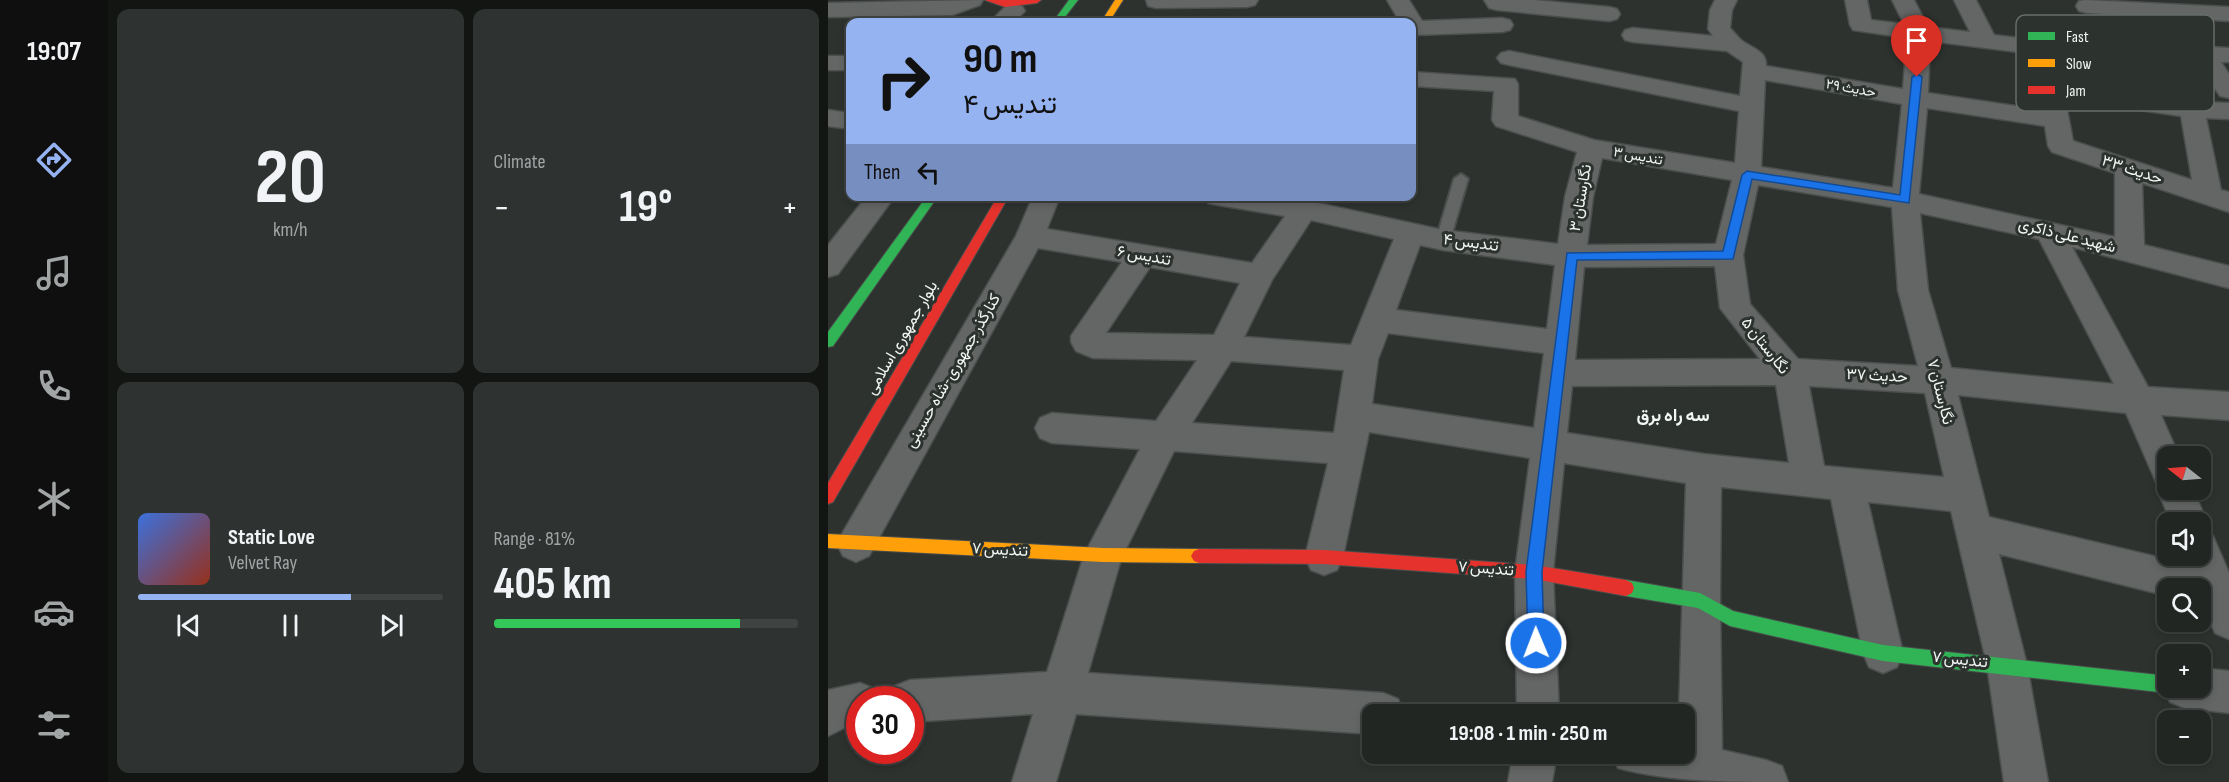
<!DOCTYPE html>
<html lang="en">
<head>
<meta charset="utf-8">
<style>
	body { margin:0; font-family:"Sofia Sans Condensed",Vazirmatn,sans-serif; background:#2e3230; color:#f1f3f6; height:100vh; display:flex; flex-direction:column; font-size:22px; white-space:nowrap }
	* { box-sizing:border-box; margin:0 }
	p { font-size:20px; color:#a2a5a6 }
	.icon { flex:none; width:33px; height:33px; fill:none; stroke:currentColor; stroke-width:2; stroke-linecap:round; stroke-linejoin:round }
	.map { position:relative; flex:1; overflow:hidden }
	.drawer { display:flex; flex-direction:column; gap:9px; padding:9px; background:#131513; width:720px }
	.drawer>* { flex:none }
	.banner { position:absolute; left:18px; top:18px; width:570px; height:183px; border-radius:12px; box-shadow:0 3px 9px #0003,0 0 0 2px #3f4341; background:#95b2f1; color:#111; overflow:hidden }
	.needle { width:39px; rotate:287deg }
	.controls { position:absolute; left:1329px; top:446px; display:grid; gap:12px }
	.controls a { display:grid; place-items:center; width:54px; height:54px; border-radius:12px; background:#222623; box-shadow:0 3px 9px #0003,0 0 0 2px #3f4341; font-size:30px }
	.speed { position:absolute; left:18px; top:686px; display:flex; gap:12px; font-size:30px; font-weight:700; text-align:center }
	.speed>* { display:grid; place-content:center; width:78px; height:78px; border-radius:50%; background:#222623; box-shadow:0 3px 9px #0003,0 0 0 2px #3f4341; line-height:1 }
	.speed .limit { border:9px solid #d22; background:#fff; color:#111 }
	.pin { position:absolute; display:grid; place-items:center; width:51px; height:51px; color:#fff; margin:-62px -26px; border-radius:50% 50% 50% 0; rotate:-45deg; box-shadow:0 0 6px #0007 }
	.pin .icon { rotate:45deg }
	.me { position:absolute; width:66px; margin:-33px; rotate:359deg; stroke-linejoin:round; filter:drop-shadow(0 0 4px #0008) }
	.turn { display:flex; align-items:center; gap:21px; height:126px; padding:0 18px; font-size:27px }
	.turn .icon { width:78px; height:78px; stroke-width:2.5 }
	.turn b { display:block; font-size:42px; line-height:51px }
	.then { display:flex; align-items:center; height:57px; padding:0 18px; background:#0003; gap:12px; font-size:22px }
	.big { font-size:45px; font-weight:700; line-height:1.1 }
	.drawer .card { flex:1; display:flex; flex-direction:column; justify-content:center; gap:9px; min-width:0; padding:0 21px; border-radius:12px; background:#2e3230 }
	.drawer .dial { align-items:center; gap:0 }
	.dial b { font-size:78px; line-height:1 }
	.song { display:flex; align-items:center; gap:18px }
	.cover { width:72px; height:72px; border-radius:9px; background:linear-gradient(135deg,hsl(220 70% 55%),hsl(10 70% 35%)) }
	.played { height:6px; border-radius:3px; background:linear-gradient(90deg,#95b2f1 70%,#3f4341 70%) }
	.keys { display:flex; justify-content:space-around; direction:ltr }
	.heat { display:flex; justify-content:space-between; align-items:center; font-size:33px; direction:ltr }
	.charge { height:9px; border-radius:4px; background:linear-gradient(90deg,#34c759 81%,#3f4341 0) }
	.drawer .tiles { flex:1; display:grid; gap:9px; grid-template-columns:repeat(2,1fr) }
	.trip { position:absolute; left:534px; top:704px; width:333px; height:60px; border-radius:12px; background:#222623; box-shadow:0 3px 9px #0003,0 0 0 2px #3f4341; font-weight:700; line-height:60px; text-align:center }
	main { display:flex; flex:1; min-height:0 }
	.tab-bar { display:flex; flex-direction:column; width:108px; justify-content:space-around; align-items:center; background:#0e0f0e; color:#a2a5a6 }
	.tab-bar .icon { width:42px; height:42px }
	.tab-bar .selected { color:#95b2f1 }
	.tab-bar b { font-size:27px; color:#f1f3f6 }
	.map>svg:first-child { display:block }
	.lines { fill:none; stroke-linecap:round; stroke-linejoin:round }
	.lane-casing { stroke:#4a4e4c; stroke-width:4 }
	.street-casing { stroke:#4a4e4c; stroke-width:3 }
	.fast-casing { stroke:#4a4e4c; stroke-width:2 }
	.slow-casing { stroke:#4a4e4c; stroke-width:2 }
	.jam-casing { stroke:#4a4e4c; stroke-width:2 }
	.lane { fill:#646665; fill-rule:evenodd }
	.street { fill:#646665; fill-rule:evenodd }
	.fast { fill:#30b455; fill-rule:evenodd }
	.slow { fill:#ff9f0a; fill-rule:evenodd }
	.jam { fill:#e5322d; fill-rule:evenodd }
	.route { fill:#1a73e8; stroke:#114b97; stroke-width:1.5 }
	.labels { text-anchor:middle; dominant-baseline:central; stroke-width:6; stroke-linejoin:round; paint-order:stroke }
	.far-street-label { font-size:14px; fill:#f2f6f4; stroke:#2c332f }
	.street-label { font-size:16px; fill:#f2f6f4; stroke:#2c332f }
	.neighbourhood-label { font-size:18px; font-weight:bold; fill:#f2f6f4; stroke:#2c332f }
	.key { fill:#2c332f; stroke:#676e6a; stroke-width:1.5 }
	.key-label { font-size:16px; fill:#f2f6f4 }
</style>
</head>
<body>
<main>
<nav class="tab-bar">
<b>19:07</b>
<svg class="icon selected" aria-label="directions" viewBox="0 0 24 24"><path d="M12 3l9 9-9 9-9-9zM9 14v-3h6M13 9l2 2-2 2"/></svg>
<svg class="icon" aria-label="music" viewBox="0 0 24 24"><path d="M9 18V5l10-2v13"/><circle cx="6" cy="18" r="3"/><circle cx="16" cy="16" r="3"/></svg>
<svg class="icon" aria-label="phone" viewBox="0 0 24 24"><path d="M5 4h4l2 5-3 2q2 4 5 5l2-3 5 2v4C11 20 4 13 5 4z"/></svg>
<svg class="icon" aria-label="climate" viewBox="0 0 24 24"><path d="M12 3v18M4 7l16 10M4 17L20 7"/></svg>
<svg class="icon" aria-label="car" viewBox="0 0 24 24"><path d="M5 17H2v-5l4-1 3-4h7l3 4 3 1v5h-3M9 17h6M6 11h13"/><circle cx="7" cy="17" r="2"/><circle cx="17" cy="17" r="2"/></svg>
<svg class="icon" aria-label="filters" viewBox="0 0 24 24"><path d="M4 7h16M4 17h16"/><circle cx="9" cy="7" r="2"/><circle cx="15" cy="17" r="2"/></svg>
</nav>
<section class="drawer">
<div class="tiles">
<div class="card dial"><b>20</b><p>km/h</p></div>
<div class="card"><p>Climate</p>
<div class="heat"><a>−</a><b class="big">19°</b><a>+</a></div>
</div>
<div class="card">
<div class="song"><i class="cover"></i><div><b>Static Love</b><p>Velvet Ray</p></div></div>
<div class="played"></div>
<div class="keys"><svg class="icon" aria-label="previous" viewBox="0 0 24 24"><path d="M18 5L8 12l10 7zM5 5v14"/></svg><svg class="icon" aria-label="pause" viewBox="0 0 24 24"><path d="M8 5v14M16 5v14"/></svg><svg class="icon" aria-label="next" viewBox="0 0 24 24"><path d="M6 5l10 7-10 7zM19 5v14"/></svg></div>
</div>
<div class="card"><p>Range · 81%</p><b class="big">405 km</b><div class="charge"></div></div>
</div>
</section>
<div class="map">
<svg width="1401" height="782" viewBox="0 0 1401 782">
	<rect width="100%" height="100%" fill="#2d322f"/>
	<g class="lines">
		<defs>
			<path id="lane" d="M633 174 640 179 622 240 615 245 608 240 626 179Z"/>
			<g id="street">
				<path d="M155 0 152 5 124 15 0 17V3Z"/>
				<path d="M318 0H430L427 5 419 7 328 8 320 6Z"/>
				<path d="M559 0H581L594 21 674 18 682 20 685 25 682 30 674 32 586 35 584 34V22H572Z"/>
				<path d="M656 0H706L781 7 789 9 792 14 789 19 781 21 669 10 661 8Z"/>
				<path d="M887 0H909L904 10 902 28C906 32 909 36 912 39 922 48 939 50 938 66L1075 89 1079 38 1025 30 1022 25 1017 0H1039L1043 20 1076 24 1064 0H1086L1100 27 1142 32 1126 0H1148L1166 35 1215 41 1356 46 1353 43 1357 38C1369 35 1373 38 1382 47L1401 48V62H1393L1401 74V98L1392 96 1368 61 1215 55 1102 41 1100 93 1214 110 1211 90 1214 85 1223 83 1364 102 1401 103V119L1378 118 1393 190 1401 192V212L1314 183 1316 245 1401 266V288L1244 247 1320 387 1401 392V420L1333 415 1351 456H1340V489H1365L1379 522 1375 532 1385 536 1401 573V639L1387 633 1376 606 1372 605V588H1340V596L1171 554 1199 665 1220 782H1176L1159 665 1123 511 1040 502 1075 653 1069 667 1055 673 1041 667 1035 653 1003 499 893 487 892 601 894 750 938 760 954 766 960 782C904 782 842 782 790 768L783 753H856V714H851L858 483 736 463 725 572 731 714H689L687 572 702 458 541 432 515 557 509 570 496 575 483 570 477 557 500 463 346 451 293 559 260 673 555 693 570 699 576 714H544V734L248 714 228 782H184L205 714 82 722V699H62L67 686 82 680 219 672 256 555 312 449 224 443 212 438 207 428 212 418 224 413 328 421 369 360 265 358 248 351 243 342V336L294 262 210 248 41 556 28 562 15 556 9 544 15 532 188 236 205 196H232L219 229 424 263 457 216 390 205 380 203 377 196H457L615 230 730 244 737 197 749 152 668 126 664 120 666 91 584 86V72L687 79 690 84V116L766 140 907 163 911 111 681 65 673 63 669 58 673 53 681 51 912 96 915 62 899 51 805 42 797 40 794 35 797 30 805 28 885 36 880 29 882 10ZM937 80 1074 104 1065 188 933 167ZM1237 99 1353 116 1364 180 1245 141ZM1099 108 1217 126 1220 146 1224 152 1287 173V237L1091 194ZM774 158 904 180 888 244 759 245 765 197ZM930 185 1064 207 1070 290 1090 366 970 359 922 304 915 255ZM1092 213 1211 239 1286 384 1123 368 1100 290ZM483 220 566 239 523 345 416 337 444 280ZM592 245 615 250 727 265 719 329 568 310ZM887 266 892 308 932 359 747 360 756 267ZM322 267 412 283 386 335 278 333ZM560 333 716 353 706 428 544 404 550 359ZM403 361 516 370 506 433 364 423ZM948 385 961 463 876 454 739 433 744 386ZM981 386 1097 393 1116 477 996 466ZM1130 395 1298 413 1328 482 1332 484 1329 489 1343 522H1372V555H1356L1359 564 1161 517Z"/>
				<path d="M1257 0 1401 7V21L1259 13 1251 11 1248 6 1251 1Z"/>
				<path d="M186 4 194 6 197 11 186 22H162L178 6Z"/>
				<rect x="0" y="56" width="22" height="14"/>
				<path d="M0 110 22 113V129L0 126Z"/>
				<path d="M39 196H67L10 274 0 277V245Z"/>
				<path d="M1372 668 1401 671V713L1357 708 1342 702 1336 687 1340 679V687H1372Z"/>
				<path d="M32 683 47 689 51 699H32V725L18 727 0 736V690Z"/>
				<path d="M685 753H729L724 782H680Z"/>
			</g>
			<g id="fast">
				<path d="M241 0H250L233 22H225Z"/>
				<path d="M99 196H110L5 346 0 347V332Z"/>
				<path d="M798 580 872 593 905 611 1055 645 1340 676V687H1348L1346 691 1340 693 1055 661 902 626 870 608 798 596 792 593 790 588 792 583Z"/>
			</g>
			<g id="slow">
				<path d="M287 0H295L281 22H273Z"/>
				<path d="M0 534 275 548 371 549 376 551 379 556 376 561 371 563 275 562 0 548Z"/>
			</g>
			<g id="jam">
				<path d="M157 0H213L209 3 177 7Z"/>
				<path d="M170 196H181L5 502 0 504V483Z"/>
				<path d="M371 549 496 550 706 565 798 580 804 583 806 588 804 593 798 596 706 579 496 564 371 563 366 561 363 556 366 551Z"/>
			</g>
		</defs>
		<!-- lane casing -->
		<use href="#lane" class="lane-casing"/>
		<!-- street casing -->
		<use href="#street" class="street-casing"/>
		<!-- fast casing -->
		<use href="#fast" class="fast-casing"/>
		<!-- slow casing -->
		<use href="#slow" class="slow-casing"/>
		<!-- jam casing -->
		<use href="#jam" class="jam-casing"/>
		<!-- lane -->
		<use href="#lane" class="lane"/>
		<!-- street -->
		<use href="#street" class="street"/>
		<!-- fast -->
		<use href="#fast" class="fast"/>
		<!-- slow -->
		<use href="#slow" class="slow"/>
		<!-- jam -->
		<use href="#jam" class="jam"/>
	</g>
	<!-- route -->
	<path class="route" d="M1089 74 1094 77 1081 203 924 179 905 259 749 260 714 572 716 643 714 649 708 652 702 649 700 643 698 572 739 253 895 251 914 175 919 171 1072 195 1084 77Z"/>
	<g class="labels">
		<!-- far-street labels -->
		<g class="far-street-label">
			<text transform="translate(1023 88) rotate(10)">حدیث ۲۹</text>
			<text transform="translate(810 156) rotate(10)">تندیس ۳</text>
		</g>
		<!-- street labels -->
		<g class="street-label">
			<text transform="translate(1304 170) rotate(18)">حدیث ۳۳</text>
			<text transform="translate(753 198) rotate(-80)">نگارستان ۳</text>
			<text transform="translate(1239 236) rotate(14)">شهید علی ذاکری</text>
			<text transform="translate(643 243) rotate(7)">تندیس ۴</text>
			<text transform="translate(316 256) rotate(10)">تندیس ۶</text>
			<text transform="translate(74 338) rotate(-60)">بلوار جمهوری اسلامی</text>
			<text transform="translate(937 346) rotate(52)">نگارستان ۵</text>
			<text transform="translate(125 371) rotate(-60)">کنارگذر جمهوری-شاه حسینی</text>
			<text transform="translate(1049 376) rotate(3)">حدیث ۳۷</text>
			<text transform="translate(1112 392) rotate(76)">نگارستان ۷</text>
			<text transform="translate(172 550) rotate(3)">تندیس ۷</text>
			<text transform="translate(658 569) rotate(4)">تندیس ۷</text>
			<text transform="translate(1132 660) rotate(6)">تندیس ۷</text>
		</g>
		<!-- neighbourhood labels -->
		<g class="neighbourhood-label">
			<text x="845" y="415">سه راه برق</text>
		</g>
	</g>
	<!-- legend -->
	<rect x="1188" y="15" width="198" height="96" rx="9" class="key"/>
	<rect x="1200" y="32" width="27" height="8" fill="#30b455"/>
	<rect x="1200" y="59" width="27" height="8" fill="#ff9f0a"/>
	<rect x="1200" y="86" width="27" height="8" fill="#e5322d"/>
	<g class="key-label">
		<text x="1238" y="42">Fast</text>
		<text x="1238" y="69">Slow</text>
		<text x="1238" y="96">Jam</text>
	</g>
</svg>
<div class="controls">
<a><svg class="needle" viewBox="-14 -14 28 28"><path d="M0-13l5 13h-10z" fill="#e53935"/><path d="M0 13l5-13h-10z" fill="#a2a5a6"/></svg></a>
<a><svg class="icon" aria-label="sound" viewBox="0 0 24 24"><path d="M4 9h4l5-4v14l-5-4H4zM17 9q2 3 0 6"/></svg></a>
<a><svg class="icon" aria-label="search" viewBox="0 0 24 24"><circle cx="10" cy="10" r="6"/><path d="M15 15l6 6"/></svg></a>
<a>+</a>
<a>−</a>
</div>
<div class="speed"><div class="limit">30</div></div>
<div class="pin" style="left:1089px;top:77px;background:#d93025"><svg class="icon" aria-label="arrive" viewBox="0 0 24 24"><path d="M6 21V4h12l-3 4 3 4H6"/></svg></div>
<svg class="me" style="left:708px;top:643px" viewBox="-20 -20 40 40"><circle r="17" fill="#1a73e8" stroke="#fff" stroke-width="3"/><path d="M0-11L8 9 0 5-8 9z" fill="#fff"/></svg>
<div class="trip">19:08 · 1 min · 250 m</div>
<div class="banner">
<div class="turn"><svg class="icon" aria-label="right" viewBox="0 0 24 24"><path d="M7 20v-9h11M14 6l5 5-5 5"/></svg><div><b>90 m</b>تندیس ۴</div></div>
<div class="then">Then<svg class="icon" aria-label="left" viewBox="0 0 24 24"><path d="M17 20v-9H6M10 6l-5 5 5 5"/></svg></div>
</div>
</div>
</main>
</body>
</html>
